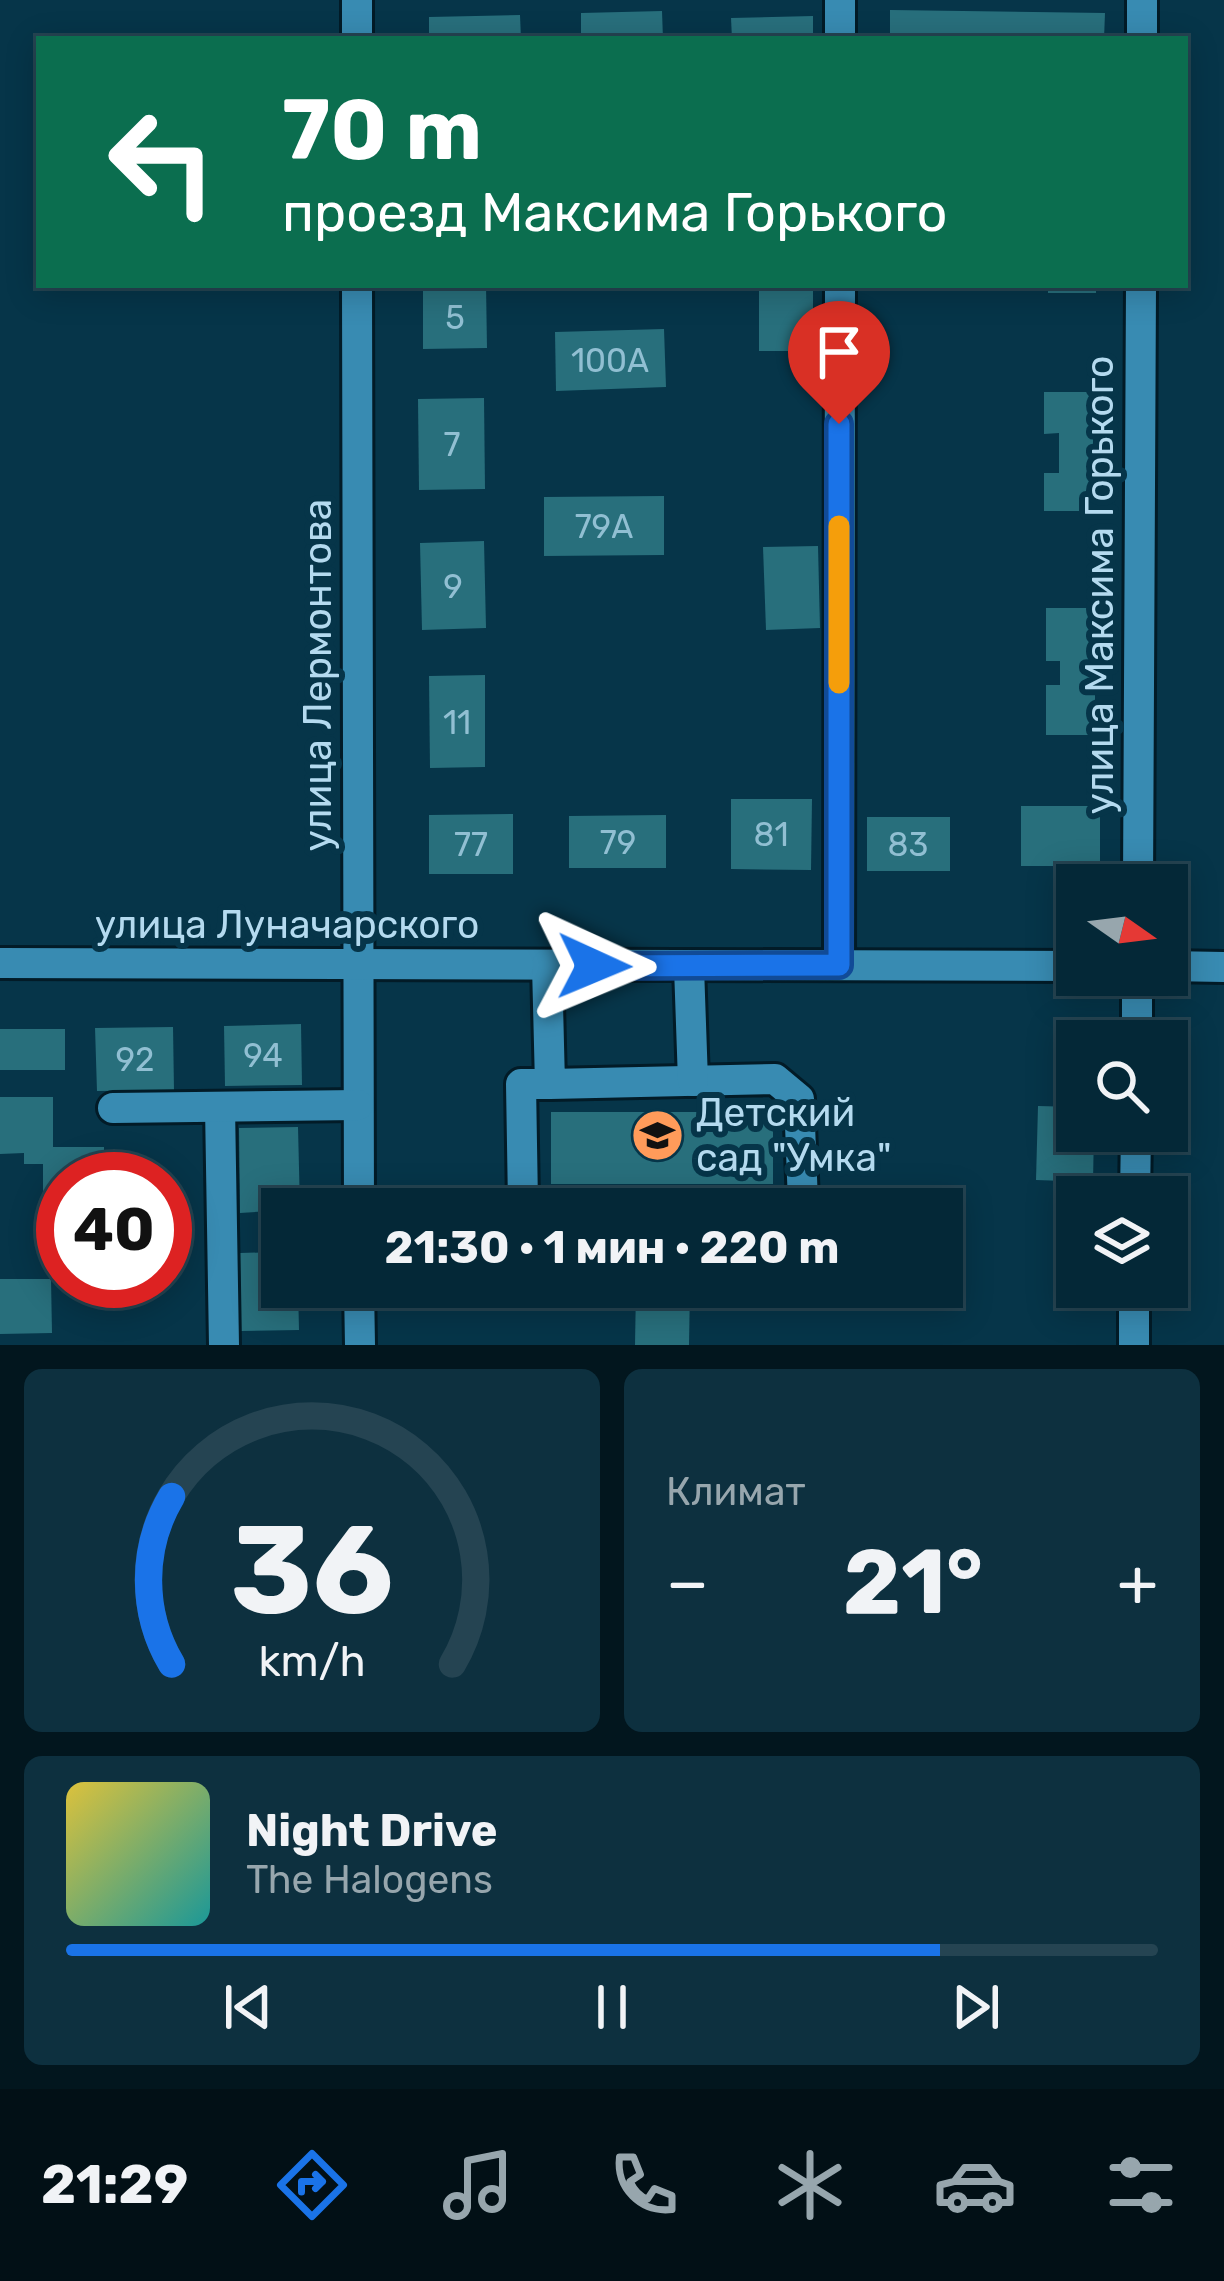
<!DOCTYPE html>
<html lang="ru">
<head>
<meta charset="utf-8">
<style>
	body { margin:0; font-family:Rubik,sans-serif; background:#0d303f; color:#f1f3f6; height:100vh; display:flex; flex-direction:column; font-size:45px; white-space:nowrap }
	* { box-sizing:border-box; margin:0 }
	p { font-size:39px; color:#97a6ad }
	.icon { flex:none; width:66px; height:66px; fill:none; stroke:currentColor; stroke-width:2; stroke-linecap:round; stroke-linejoin:round }
	.map { position:relative; height:1345px; overflow:hidden }
	.sheet { display:flex; flex-direction:column; gap:24px; padding:24px; background:#02161e; flex:1 }
	.sheet>* { flex:none }
	.banner { position:absolute; left:36px; top:36px; width:1152px; height:252px; border-radius:0px; box-shadow:0 6px 30px #0003,0 0 0 3px #254452; background:#0b6e4f; color:#fff; overflow:hidden }
	.needle { width:78px; rotate:104deg }
	.fabs { position:absolute; left:1056px; top:864px; display:grid; gap:24px }
	.fabs a { display:grid; place-items:center; width:132px; height:132px; border-radius:0px; background:#042837; box-shadow:0 6px 30px #0003,0 0 0 3px #254452; font-size:60px }
	.speed { position:absolute; left:36px; top:1152px; display:flex; gap:24px; font-size:60px; font-weight:700; text-align:center }
	.speed>* { display:grid; place-content:center; width:156px; height:156px; border-radius:50%; background:#042837; box-shadow:0 6px 30px #0003,0 0 0 3px #254452; line-height:1 }
	.speed .limit { border:18px solid #d22; background:#fff; color:#111 }
	.pin { position:absolute; display:grid; place-items:center; width:102px; height:102px; color:#fff; margin:-123px -51px; border-radius:50% 50% 50% 0; rotate:-45deg; box-shadow:0 0 12px #0007 }
	.pin .icon { rotate:45deg }
	.me { position:absolute; width:132px; margin:-66px; rotate:91deg; stroke-linejoin:round; filter:drop-shadow(0 0 9px #0008) }
	.turn { display:flex; align-items:center; gap:42px; height:252px; padding:0 48px; font-size:54px }
	.turn .icon { width:156px; height:156px; stroke-width:2.5 }
	.turn b { display:block; font-size:84px; line-height:102px }
	.big { font-size:90px; font-weight:700; line-height:1.1 }
	.sheet .card { flex:1; display:flex; flex-direction:column; justify-content:center; gap:18px; min-width:0; padding:0 42px; border-radius:18px; background:#0d303f }
	.sheet .dial { align-items:center; gap:0 }
	.dial svg { height:312px; overflow:visible; fill:none; stroke:#254452; stroke-width:7; stroke-linecap:round; text-anchor:middle }
	.dial text { fill:#f1f3f6; stroke:none }
	.song { display:flex; align-items:center; gap:36px }
	.cover { width:144px; height:144px; border-radius:18px; background:linear-gradient(135deg,hsl(50 70% 55%),hsl(180 70% 35%)) }
	.played { height:12px; border-radius:6px; background:linear-gradient(90deg,#1a73e8 80%,#254452 80%) }
	.keys { display:flex; justify-content:space-around; direction:ltr }
	.heat { display:flex; justify-content:space-between; align-items:center; font-size:66px; direction:ltr }
	.sheet .tiles { flex:1; display:grid; gap:24px; grid-template-columns:1fr 1fr }
	.card:last-child { grid-column:span 2 }
	.trip { position:absolute; left:261px; top:1188px; width:702px; height:120px; border-radius:0px; background:#042837; box-shadow:0 6px 30px #0003,0 0 0 3px #254452; font-weight:700; line-height:120px; text-align:center }
	.tabs { display:flex; height:192px; justify-content:space-around; align-items:center; background:#021016; color:#97a6ad }
	.tabs .icon { width:84px; height:84px }
	.tabs .current { color:#1a73e8 }
	.tabs b { font-size:54px; color:#f1f3f6 }
	.map>svg:first-child { display:block }
	.building { fill:#286f7c }
	.lines { fill:none; stroke-linecap:round; stroke-linejoin:round }
	.minor-casing { stroke:#021b27; stroke-width:36 }
	.minor { stroke:#388bb2; stroke-width:30 }
	.route-casing { stroke:#114b97; stroke-width:30 }
	.route { stroke:#1a73e8; stroke-width:21 }
	.slow { stroke:#f59e0b; stroke-width:21 }
	.labels { text-anchor:middle; dominant-baseline:central; stroke-width:12; stroke-linejoin:round; paint-order:stroke }
	.number-label { font-size:33px; fill:#91bfd2 }
	.street-label { font-size:39px; fill:#b4daef; stroke:#063549 }
	.poi-label { font-size:39px; fill:#b4daef; stroke:#063549; text-anchor:start }
</style>
</head>
<body>
<div class="map">
<svg width="1224" height="1345" viewBox="0 0 1224 1345">
	<rect width="100%" height="100%" fill="#063549"/>
	<!-- building -->
	<g class="building">
		<path d="M890 10 1105 13 1104 39H890Z"/>
		<path d="M662 11 663 39H581V13Z"/>
		<path d="M520 15 521 39H429V17Z"/>
		<path d="M813 16V39H732L731 18Z"/>
		<path d="M423 285H486L487 348 423 349Z"/>
		<rect x="759" y="285" width="54" height="66"/>
		<rect x="1048" y="285" width="48" height="8"/>
		<path d="M664 329 666 387 556 391 555 332Z"/>
		<path d="M1044 392H1093V511H1044V473H1059V433L1044 434Z"/>
		<path d="M484 398 485 489 419 490 418 399Z"/>
		<path d="M664 496V555L544 556V497Z"/>
		<path d="M484 541 486 628 422 630 420 543Z"/>
		<path d="M818 546 820 628 766 630 763 547Z"/>
		<path d="M1046 608H1095V735H1046V685H1060V661H1046Z"/>
		<path d="M485 675V767L430 768 429 676Z"/>
		<path d="M731 799H812L811 870 731 869Z"/>
		<rect x="1021" y="806" width="79" height="60"/>
		<path d="M513 814V874H429V815Z"/>
		<path d="M666 815V868H569V816Z"/>
		<rect x="867" y="817" width="83" height="54"/>
		<path d="M301 1024 302 1085 225 1086 224 1026Z"/>
		<path d="M173 1027 174 1090 97 1091 95 1028Z"/>
		<rect x="0" y="1029" width="65" height="41"/>
		<path d="M0 1097H53V1147H104V1179H63V1211H43V1164H24V1153L0 1154Z"/>
		<path d="M1038 1106 1077 1107V1131H1094L1093 1182 1036 1180Z"/>
		<rect x="551" y="1112" width="222" height="72"/>
		<path d="M298 1127 300 1209 240 1213 239 1128Z"/>
		<path d="M282 1252V1287H298L299 1330 241 1331 240 1253Z"/>
		<path d="M0 1279H51L52 1333 0 1334Z"/>
		<path d="M636 1287H690L689 1345H635Z"/>
	</g>
	<g class="lines">
		<defs>
			<g id="minor">
				<path d="M357 39V0"/>
				<path d="M840 39V0"/>
				<path d="M1142 39V0"/>
				<path d="M357 285 359 1209"/>
				<path d="M1138 885 1141 285"/>
				<path d="M0 963 1077 966"/>
				<path d="M547 965 550 1084H521L523 1204 803 1203 799 1099 775 1079 550 1084"/>
				<path d="M839 965 840 285"/>
				<path d="M1167 966 1224 967"/>
				<path d="M689 967 693 1081"/>
				<path d="M1137 1041V975"/>
				<path d="M220 1107 224 1345"/>
				<path d="M113 1108 358 1105"/>
				<path d="M1135 1197 1136 1131"/>
				<path d="M359 1287 360 1345"/>
				<path d="M1134 1345V1287"/>
			</g>
		</defs>
		<!-- minor casing -->
		<use href="#minor" class="minor-casing"/>
		<!-- minor -->
		<use href="#minor" class="minor"/>
	</g>
	<g class="lines">
		<defs>
			<path id="route" d="M594 966 839 965V424"/>
		</defs>
		<!-- route casing -->
		<use href="#route" class="route-casing"/>
		<!-- route -->
		<use href="#route" class="route"/>
		<!-- slow -->
		<path class="slow" d="M839 683V526"/>
	</g>
	<!-- icons -->
	<defs>
		<symbol id="school-disc" viewBox="-11 -11 22 22"><circle r="9.5" fill="#ff9b5a" stroke="#063549"/><path d="M0-5L7-2L0 1L-7-2ZM-4 1L0 2.5L4 1V4Q0 6-4 4Z" fill="#111"/></symbol>
	</defs>
	<g fill-rule="evenodd">
		<use href="#school-disc" x="628" y="1106" width="59" height="59"/>
	</g>
	<g class="labels">
		<!-- number labels -->
		<g class="number-label">
			<text x="455" y="317">5</text>
			<text x="610" y="360">100А</text>
			<text x="452" y="444">7</text>
			<text x="604" y="526">79А</text>
			<text x="453" y="586">9</text>
			<text x="457" y="722">11</text>
			<text x="771" y="834">81</text>
			<text x="618" y="842">79</text>
			<text x="471" y="844">77</text>
			<text x="908" y="844">83</text>
			<text x="263" y="1055">94</text>
			<text x="135" y="1059">92</text>
		</g>
		<!-- street labels -->
		<g class="street-label">
			<text transform="translate(1100 585) rotate(-90)">улица Максима Горького</text>
			<text transform="translate(318 675) rotate(-90)">улица Лермонтова</text>
			<text x="287" y="925">улица Луначарского</text>
		</g>
		<!-- poi labels -->
		<g class="poi-label">
			<text x="696" y="1113">Детский<tspan x="696" dy="45">сад "Умка"</tspan></text>
		</g>
	</g>
</svg>
<div class="fabs">
<a><svg class="needle" viewBox="-14 -14 28 28"><path d="M0-13l5 13h-10z" fill="#e53935"/><path d="M0 13l5-13h-10z" fill="#97a6ad"/></svg></a>
<a><svg class="icon" aria-label="search" viewBox="0 0 24 24"><circle cx="10" cy="10" r="6"/><path d="M15 15l6 6"/></svg></a>
<a><svg class="icon" aria-label="layers" viewBox="0 0 24 24"><path d="M12 4l9 5-9 5-9-5zM3 14l9 5 9-5"/></svg></a>
</div>
<div class="speed"><div class="limit">40</div></div>
<div class="pin" style="left:839px;top:424px;background:#d93025"><svg class="icon" aria-label="arrive" viewBox="0 0 24 24"><path d="M6 21V4h12l-3 4 3 4H6"/></svg></div>
<svg class="me" style="left:594px;top:966px" viewBox="-20 -20 40 40"><path d="M0-17L14 15 0 8-14 15z" fill="#1a73e8" stroke="#fff" stroke-width="4"/></svg>
<div class="trip">21:30 · 1 мин · 220 m</div>
<div class="banner">
<div class="turn"><svg class="icon" aria-label="left" viewBox="0 0 24 24"><path d="M17 20v-9H6M10 6l-5 5 5 5"/></svg><div><b>70 m</b>проезд Максима Горького</div></div>
</div>
</div>
<section class="sheet">
<div class="tiles">
<div class="card dial"><svg viewBox="0 0 100 80">
<path d="M14 69A42 42 0 1 1 86 69"/>
<path d="M14 69A42 42 0 0 1 14 26" stroke="#1a73e8"/>
<text x="50" y="56" font-size="32" font-weight="700">36</text>
<text x="50" y="72" font-size="11">km/h</text>
</svg></div>
<div class="card"><p>Климат</p>
<div class="heat"><a>−</a><b class="big">21°</b><a>+</a></div>
</div>
<div class="card">
<div class="song"><i class="cover"></i><div><b>Night Drive</b><p>The Halogens</p></div></div>
<div class="played"></div>
<div class="keys"><svg class="icon" aria-label="previous" viewBox="0 0 24 24"><path d="M18 5L8 12l10 7zM5 5v14"/></svg><svg class="icon" aria-label="pause" viewBox="0 0 24 24"><path d="M8 5v14M16 5v14"/></svg><svg class="icon" aria-label="next" viewBox="0 0 24 24"><path d="M6 5l10 7-10 7zM19 5v14"/></svg></div>
</div>
</div>
</section>
<nav class="tabs">
<b>21:29</b>
<svg class="icon current" aria-label="directions" viewBox="0 0 24 24"><path d="M12 3l9 9-9 9-9-9zM9 14v-3h6M13 9l2 2-2 2"/></svg>
<svg class="icon" aria-label="music" viewBox="0 0 24 24"><path d="M9 18V5l10-2v13"/><circle cx="6" cy="18" r="3"/><circle cx="16" cy="16" r="3"/></svg>
<svg class="icon" aria-label="phone" viewBox="0 0 24 24"><path d="M5 4h4l2 5-3 2q2 4 5 5l2-3 5 2v4C11 20 4 13 5 4z"/></svg>
<svg class="icon" aria-label="climate" viewBox="0 0 24 24"><path d="M12 3v18M4 7l16 10M4 17L20 7"/></svg>
<svg class="icon" aria-label="car" viewBox="0 0 24 24"><path d="M5 17H2v-5l4-1 3-4h7l3 4 3 1v5h-3M9 17h6M6 11h13"/><circle cx="7" cy="17" r="2"/><circle cx="17" cy="17" r="2"/></svg>
<svg class="icon" aria-label="filters" viewBox="0 0 24 24"><path d="M4 7h16M4 17h16"/><circle cx="9" cy="7" r="2"/><circle cx="15" cy="17" r="2"/></svg>
</nav>
</body>
</html>
